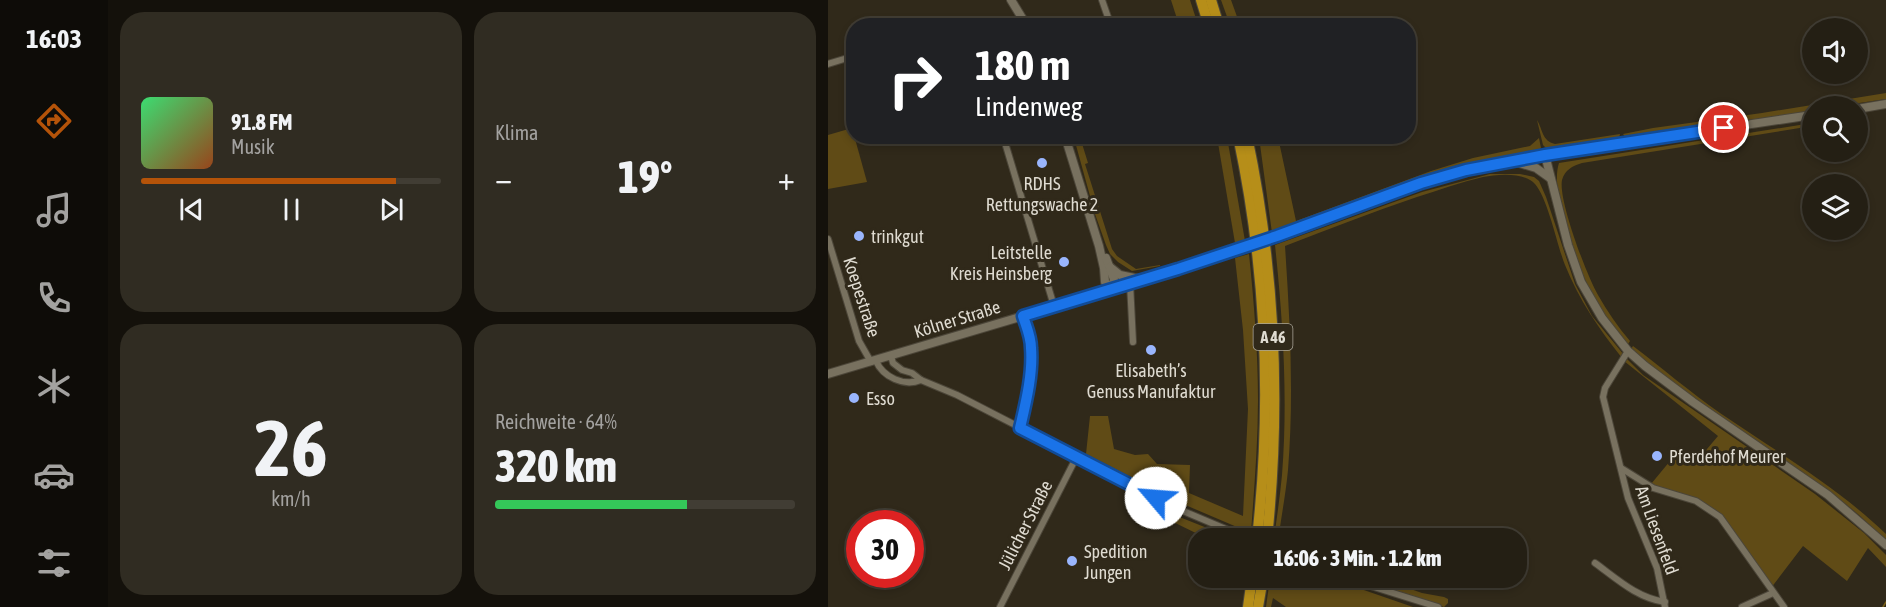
<!DOCTYPE html>
<html lang="de">
<head>
<meta charset="utf-8">
<style>
	body { margin:0; font-family:"Asap Condensed",sans-serif; background:#302c22; color:#f1f3f6; height:100vh; display:flex; flex-direction:column; font-size:22px; white-space:nowrap }
	* { box-sizing:border-box; margin:0 }
	p { font-size:20px; color:#a3a2a0 }
	.icon { flex:none; width:33px; height:33px; fill:none; stroke:currentColor; stroke-width:2; stroke-linecap:round; stroke-linejoin:round }
	.map { position:relative; flex:1; overflow:hidden }
	.sheet { display:flex; flex-direction:column; gap:12px; padding:12px; background:#14110b; width:720px }
	.sheet>* { flex:none }
	.hud { position:absolute; left:18px; top:18px; width:570px; height:126px; border-radius:24px; box-shadow:0 3px 9px #0003,0 0 0 2px #413d34; background:#202124; color:#fff; overflow:hidden }
	.buttons { position:absolute; left:974px; top:18px; display:grid; gap:12px }
	.buttons a { display:grid; place-items:center; width:66px; height:66px; border-radius:50%; background:#241f14; box-shadow:0 3px 9px #0003,0 0 0 2px #413d34; font-size:30px }
	.speed { position:absolute; left:18px; top:510px; display:flex; gap:12px; font-size:30px; font-weight:700; text-align:center }
	.speed>* { display:grid; place-content:center; width:78px; height:78px; border-radius:50%; background:#241f14; box-shadow:0 3px 9px #0003,0 0 0 2px #413d34; line-height:1 }
	.speed .limit { border:9px solid #d22; background:#fff; color:#111 }
	.pin { position:absolute; display:grid; place-items:center; width:51px; height:51px; color:#fff; margin:-26px; border:3px solid #fff; border-radius:50%; box-shadow:0 2px 6px #0007 }
	.me { position:absolute; width:66px; margin:-33px; rotate:297deg; stroke-linejoin:round; filter:drop-shadow(0 0 4px #0008) }
	.turn { display:flex; align-items:center; gap:21px; height:126px; padding:0 30px; font-size:27px }
	.turn .icon { width:78px; height:78px; stroke-width:2.5 }
	.turn b { display:block; font-size:42px; line-height:51px }
	.big { font-size:45px; font-weight:800; line-height:1.1 }
	.sheet .card { flex:1; display:flex; flex-direction:column; justify-content:center; gap:9px; min-width:0; padding:0 21px; border-radius:24px; background:#302c22 }
	.sheet .dial { align-items:center; gap:0 }
	.dial b { font-size:78px; line-height:1 }
	.song { display:flex; align-items:center; gap:18px }
	.cover { width:72px; height:72px; border-radius:9px; background:linear-gradient(135deg,hsl(140 70% 55%),hsl(20 70% 35%)) }
	.played { height:6px; border-radius:3px; background:linear-gradient(90deg,#b45309 85%,#413d34 85%) }
	.keys { display:flex; justify-content:space-around; direction:ltr }
	.heat { display:flex; justify-content:space-between; align-items:center; font-size:33px; direction:ltr }
	.charge { height:9px; border-radius:4px; background:linear-gradient(90deg,#34c759 64%,#413d34 0) }
	.sheet .tiles { flex:1; display:grid; gap:12px; grid-template-columns:repeat(2,1fr) }
	.trip { position:absolute; left:360px; top:528px; width:339px; height:60px; border-radius:24px; background:#241f14; box-shadow:0 3px 9px #0003,0 0 0 2px #413d34; font-weight:800; line-height:60px; text-align:center }
	main { display:flex; flex:1; min-height:0 }
	.dock { display:flex; flex-direction:column; width:108px; justify-content:space-around; align-items:center; background:#0e0c08; color:#a3a2a0 }
	.dock .icon { width:42px; height:42px }
	.dock .selected { color:#b45309 }
	.dock b { font-size:27px; color:#f1f3f6 }
	.map>svg:first-child { display:block }
	.green { fill:#604b16 }
	.lines { fill:none; stroke-linecap:round; stroke-linejoin:round }
	.stream { stroke:#795f17; stroke-width:1.5 }
	.minor-casing { stroke:#4c4639; stroke-width:8 }
	.secondary-casing { stroke:#4c4639; stroke-width:10 }
	.motorway-casing { stroke:#4c4639; stroke-width:12 }
	.minor { stroke:#78715f; stroke-width:6 }
	.secondary { stroke:#78715f; stroke-width:8 }
	.motorway { stroke:#b68e19; stroke-width:10 }
	.secondary-bridge-casing { stroke:#4c4639; stroke-width:10; stroke-linecap:butt }
	.secondary-bridge { stroke:#78715f; stroke-width:8 }
	.route-casing { stroke:#114b97; stroke-width:15 }
	.route { stroke:#1a73e8; stroke-width:10 }
	.poi-dot { fill:#99b5fd; stroke:#30291a; stroke-width:2 }
	.labels { text-anchor:middle; dominant-baseline:central; stroke-width:6; stroke-linejoin:round; paint-order:stroke }
	.shield { fill:#30291a; stroke:#aaa69a; stroke-width:1.5 }
	.shield-label { font-size:16px; font-weight:bold; fill:#dfdbd1 }
	.poi-label { font-size:18px; fill:#dfdbd1; stroke:#30291a; text-anchor:start }
	.street-label { font-size:18px; fill:#dfdbd1; stroke:#30291a }
</style>
</head>
<body>
<main>
<nav class="dock">
<b>16:03</b>
<svg class="icon selected" aria-label="directions" viewBox="0 0 24 24"><path d="M12 3l9 9-9 9-9-9zM9 14v-3h6M13 9l2 2-2 2"/></svg>
<svg class="icon" aria-label="music" viewBox="0 0 24 24"><path d="M9 18V5l10-2v13"/><circle cx="6" cy="18" r="3"/><circle cx="16" cy="16" r="3"/></svg>
<svg class="icon" aria-label="phone" viewBox="0 0 24 24"><path d="M5 4h4l2 5-3 2q2 4 5 5l2-3 5 2v4C11 20 4 13 5 4z"/></svg>
<svg class="icon" aria-label="climate" viewBox="0 0 24 24"><path d="M12 3v18M4 7l16 10M4 17L20 7"/></svg>
<svg class="icon" aria-label="car" viewBox="0 0 24 24"><path d="M5 17H2v-5l4-1 3-4h7l3 4 3 1v5h-3M9 17h6M6 11h13"/><circle cx="7" cy="17" r="2"/><circle cx="17" cy="17" r="2"/></svg>
<svg class="icon" aria-label="filters" viewBox="0 0 24 24"><path d="M4 7h16M4 17h16"/><circle cx="9" cy="7" r="2"/><circle cx="15" cy="17" r="2"/></svg>
</nav>
<section class="sheet">
<div class="tiles">
<div class="card">
<div class="song"><i class="cover"></i><div><b>91.8 FM</b><p>Musik</p></div></div>
<div class="played"></div>
<div class="keys"><svg class="icon" aria-label="previous" viewBox="0 0 24 24"><path d="M18 5L8 12l10 7zM5 5v14"/></svg><svg class="icon" aria-label="pause" viewBox="0 0 24 24"><path d="M8 5v14M16 5v14"/></svg><svg class="icon" aria-label="next" viewBox="0 0 24 24"><path d="M6 5l10 7-10 7zM19 5v14"/></svg></div>
</div>
<div class="card"><p>Klima</p>
<div class="heat"><a>−</a><b class="big">19°</b><a>+</a></div>
</div>
<div class="card dial"><b>26</b><p>km/h</p></div>
<div class="card"><p>Reichweite · 64%</p><b class="big">320 km</b><div class="charge"></div></div>
</div>
</section>
<div class="map">
<svg width="1058" height="607" viewBox="0 0 1058 607">
	<rect width="100%" height="100%" fill="#30291a"/>
	<!-- green -->
	<g class="green">
		<path d="M343 0H362L370 25H351Z"/>
		<path d="M393 0H403L412 25H402Z"/>
		<path d="M1058 93V99L1011 106H984V111L802 138H798L795 134 825 128 934 113Z"/>
		<path d="M709 120C715 130 714 141 727 144L792 134 791 138 787 141 719 149 715 145Z"/>
		<path d="M984 123V126L754 163C744 166 737 170 734 180 730 200 759 276 770 295 779 311 790 327 802 341L800 344C764 304 747 264 735 213 731 197 726 179 731 163Z"/>
		<path d="M24 128 39 182 0 189V135Z"/>
		<path d="M389 137H399L417 241 407 243Z"/>
		<path d="M431 137H450L468 221 603 171 645 158 702 146 711 138 713 148 710 151 669 158 629 168 444 233Z"/>
		<path d="M246 138 252 137 260 163 257 164 284 249 289 256 308 269 332 265V266L304 271 290 262 282 254 278 245 267 214Z"/>
		<path d="M662 174H692L706 177 711 181 718 197 747 284 764 316 796 355 794 358C771 329 751 300 737 265 729 245 720 199 707 184 696 172 670 174 655 177 633 182 611 190 589 197 545 212 501 229 457 246 462 321 466 396 460 470 458 491 454 513 451 534L459 538H446C449 517 452 496 454 475 460 398 455 321 447 245L594 192Z"/>
		<path d="M421 254C426 303 430 351 430 400 430 445 426 489 423 533L355 504 258 454 262 416H280L286 449 307 455 320 454 329 464 362 465 361 493 415 516 420 409 415 330 407 258Z"/>
		<path d="M805 346C834 368 862 392 892 413 949 452 1008 486 1058 534V541C996 475 911 438 842 380 829 369 813 361 803 349Z"/>
		<path d="M798 358 815 375 987 494 1036 533 1058 555V567L1040 548 1019 581 975 546 943 588 882 507 823 484 852 449 868 462 890 436 796 361Z"/>
		<path d="M344 514 404 538H378L337 518Z"/>
		<path d="M442 578H501L585 607H458L445 598 443 607H438Z"/>
		<path d="M531 578H551L594 593 616 597 620 599V603L616 607 607 604Z"/>
	</g>
	<g class="lines">
		<!-- stream -->
		<path class="stream" d="M1055 607 1058 602"/>
		<defs>
			<g id="minor">
				<path d="M274 0 283 26"/>
				<path d="M0 64 26 56"/>
				<path d="M175 136 226 306"/>
				<path d="M0 239 31 341 43 362"/>
				<path d="M302 283 305 342"/>
				<path d="M800 351 777 388 775 397 800 498 829 568 837 607"/>
				<path d="M63 356 65 363 74 370 84 373 93 380 129 395 348 508 419 538"/>
				<path d="M48 361C55 377 76 387 93 380"/>
				<path d="M192 427C198 402 205 374 203 348 203 336 198 327 195 316"/>
				<path d="M793 468 825 488 868 501 892 517 956 607"/>
				<path d="M767 563C789 579 809 598 837 602"/>
				<path d="M517 578 610 607"/>
				<path d="M172 607 248 458"/>
				<path d="M914 607 945 593"/>
			</g>
			<g id="secondary">
				<path d="M183 0 199 26"/>
				<path d="M1029 109 1058 104"/>
				<path d="M237 136 271 246 276 268 277 282 284 289"/>
				<path d="M717 155 740 245 753 282 774 318 800 351 817 366 865 402 1000 495 1058 545"/>
				<path d="M688 162 708 168 722 178"/>
				<path d="M449 236 593 183 638 170 717 155 984 115"/>
				<path d="M278 258 286 279 284 289"/>
				<path d="M282 267 292 275 311 279"/>
				<path d="M0 374 340 273 405 251"/>
			</g>
			<g id="motorway">
				<path d="M373 0 381 26"/>
				<path d="M383 0 391 26"/>
				<path d="M410 136C438 268 444 405 429 538"/>
				<path d="M419 136C447 269 453 404 439 538"/>
				<path d="M420 607 424 578"/>
				<path d="M430 607 435 578"/>
			</g>
		</defs>
		<!-- minor casing -->
		<use href="#minor" class="minor-casing"/>
		<!-- secondary casing -->
		<use href="#secondary" class="secondary-casing"/>
		<!-- motorway casing -->
		<use href="#motorway" class="motorway-casing"/>
		<!-- minor -->
		<use href="#minor" class="minor"/>
		<!-- secondary -->
		<use href="#secondary" class="secondary"/>
		<!-- motorway -->
		<use href="#motorway" class="motorway"/>
		<defs>
			<path id="secondary-bridge" d="M405 251 449 236"/>
		</defs>
		<!-- secondary-bridge casing -->
		<use href="#secondary-bridge" class="secondary-bridge-casing"/>
		<!-- secondary-bridge -->
		<use href="#secondary-bridge" class="secondary-bridge"/>
	</g>
	<g class="lines">
		<defs>
			<path id="route" d="M328 498 192 428C198 402 205 374 203 348 203 336 198 326 195 316L350 269 449 236 593 183 638 170 717 155 896 128"/>
		</defs>
		<!-- route casing -->
		<use href="#route" class="route-casing"/>
		<!-- route -->
		<use href="#route" class="route"/>
	</g>
	<!-- markers -->
	<g class="poi-dot">
		<circle cx="214" cy="163" r="6"/>
		<circle cx="31" cy="236" r="6"/>
		<circle cx="236" cy="262" r="6"/>
		<circle cx="323" cy="350" r="6"/>
		<circle cx="26" cy="398" r="6"/>
		<circle cx="829" cy="456" r="6"/>
		<circle cx="244" cy="561" r="6"/>
	</g>
	<g class="labels">
		<!-- shield labels -->
		<rect class="shield" x="425.5" y="324" width="39" height="26" rx="4.5"/>
		<g class="shield-label">
			<text x="445" y="337">A 46</text>
		</g>
		<!-- poi labels -->
		<g class="poi-label">
			<text x="214" y="183" text-anchor="middle">RDHS<tspan x="214" dy="21">Rettungswache 2</tspan></text>
			<text x="43" y="236">trinkgut</text>
			<text x="224" y="252" text-anchor="end">Leitstelle<tspan x="224" dy="21">Kreis Heinsberg</tspan></text>
			<text x="323" y="370" text-anchor="middle">Elisabeth’s<tspan x="323" dy="21">Genuss Manufaktur</tspan></text>
			<text x="38" y="398">Esso</text>
			<text x="841" y="456">Pferdehof Meurer</text>
			<text x="256" y="551">Spedition<tspan x="256" dy="21">Jungen</tspan></text>
		</g>
		<!-- street labels -->
		<g class="street-label">
			<text transform="translate(34 297) rotate(72)">Koepestraße</text>
			<text transform="translate(129 319) rotate(-17)">Kölner Straße</text>
			<text transform="translate(197 525) rotate(-63)">Jülicher Straße</text>
			<text transform="translate(829 530) rotate(70)">Am Liesenfeld</text>
		</g>
	</g>
</svg>
<div class="buttons">
<a><svg class="icon" aria-label="sound" viewBox="0 0 24 24"><path d="M4 9h4l5-4v14l-5-4H4zM17 9q2 3 0 6"/></svg></a>
<a><svg class="icon" aria-label="search" viewBox="0 0 24 24"><circle cx="10" cy="10" r="6"/><path d="M15 15l6 6"/></svg></a>
<a><svg class="icon" aria-label="layers" viewBox="0 0 24 24"><path d="M12 4l9 5-9 5-9-5zM3 14l9 5 9-5"/></svg></a>
</div>
<div class="speed"><div class="limit">30</div></div>
<div class="pin" style="left:896px;top:128px;background:#d93025"><svg class="icon" aria-label="arrive" viewBox="0 0 24 24"><path d="M6 21V4h12l-3 4 3 4H6"/></svg></div>
<svg class="me" style="left:328px;top:498px" viewBox="-20 -20 40 40"><circle r="19" fill="#fff"/><path d="M0-13L10 11 0 6-10 11z" fill="#1a73e8"/></svg>
<div class="trip">16:06 · 3 Min. · 1.2 km</div>
<div class="hud">
<div class="turn"><svg class="icon" aria-label="right" viewBox="0 0 24 24"><path d="M7 20v-9h11M14 6l5 5-5 5"/></svg><div><b>180 m</b>Lindenweg</div></div>
</div>
</div>
</main>
</body>
</html>
